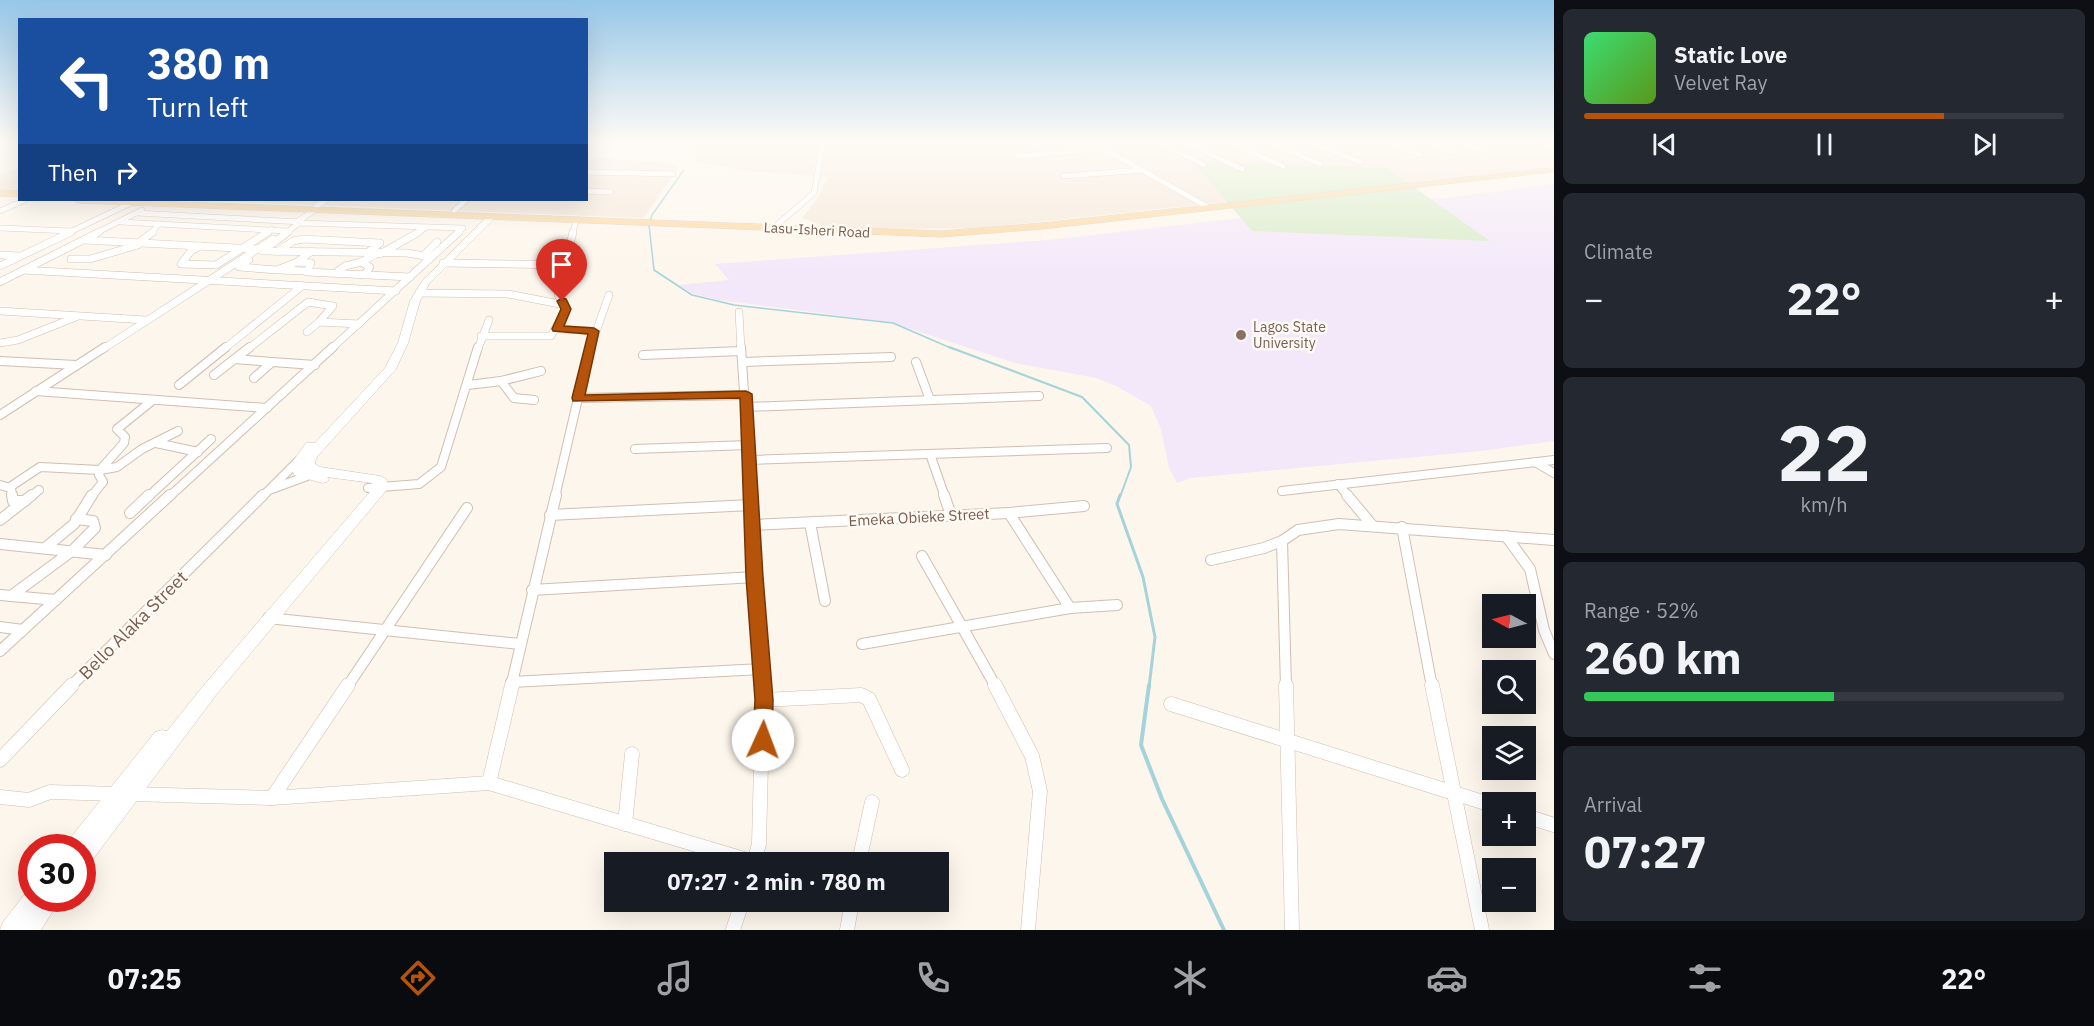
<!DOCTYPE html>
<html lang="en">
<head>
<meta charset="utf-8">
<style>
	body { margin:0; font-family:"IBM Plex Sans",sans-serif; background:#242831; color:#f1f3f6; height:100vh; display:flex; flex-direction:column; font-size:22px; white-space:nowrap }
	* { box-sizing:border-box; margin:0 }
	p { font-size:20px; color:#9ea1a6 }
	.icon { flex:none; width:33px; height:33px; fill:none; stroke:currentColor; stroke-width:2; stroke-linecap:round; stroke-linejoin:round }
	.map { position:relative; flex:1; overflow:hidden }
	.details { display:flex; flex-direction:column; gap:9px; padding:9px; background:#0d0f14; width:540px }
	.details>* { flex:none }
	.hud { position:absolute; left:18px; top:18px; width:570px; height:183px; border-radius:0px; box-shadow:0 6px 24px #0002; background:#1a4fa0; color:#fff; overflow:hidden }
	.needle { width:39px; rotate:277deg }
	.fabs { position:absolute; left:1482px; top:594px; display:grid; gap:12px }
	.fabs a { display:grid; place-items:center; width:54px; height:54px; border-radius:0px; background:#171b24; box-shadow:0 6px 24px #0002; font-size:30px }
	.speed { position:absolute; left:18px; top:834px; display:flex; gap:12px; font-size:30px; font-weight:700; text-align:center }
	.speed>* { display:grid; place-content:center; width:78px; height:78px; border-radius:50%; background:#171b24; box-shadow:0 6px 24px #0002; line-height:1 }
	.speed .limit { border:9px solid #d22; background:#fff; color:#111 }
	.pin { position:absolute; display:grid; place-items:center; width:51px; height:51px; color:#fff; margin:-62px -26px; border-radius:50% 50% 50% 0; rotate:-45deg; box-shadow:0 0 6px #0007 }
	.pin .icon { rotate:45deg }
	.me { position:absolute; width:66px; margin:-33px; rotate:2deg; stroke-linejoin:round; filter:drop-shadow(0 0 4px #0008) }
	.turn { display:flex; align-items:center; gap:21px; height:126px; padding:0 30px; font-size:27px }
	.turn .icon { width:78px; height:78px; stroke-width:2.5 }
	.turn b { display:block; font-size:42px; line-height:51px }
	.then { display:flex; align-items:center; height:57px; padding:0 30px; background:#0003; gap:12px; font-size:22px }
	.big { font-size:45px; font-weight:700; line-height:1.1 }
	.details .card { flex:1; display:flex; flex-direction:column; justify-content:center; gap:9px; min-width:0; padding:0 21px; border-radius:9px; background:#242831 }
	.details .dial { align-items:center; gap:0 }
	.dial b { font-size:78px; line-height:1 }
	.song { display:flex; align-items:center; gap:18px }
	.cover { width:72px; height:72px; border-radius:9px; background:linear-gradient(135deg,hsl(140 70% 55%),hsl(90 70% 35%)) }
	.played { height:6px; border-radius:3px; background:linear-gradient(90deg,#b45309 75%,#363941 75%) }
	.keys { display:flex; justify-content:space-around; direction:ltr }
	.heat { display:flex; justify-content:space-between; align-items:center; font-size:33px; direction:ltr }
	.charge { height:9px; border-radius:4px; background:linear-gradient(90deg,#34c759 52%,#363941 0) }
	.trip { position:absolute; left:604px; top:852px; width:345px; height:60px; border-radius:0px; background:#171b24; box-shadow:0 6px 24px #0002; font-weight:700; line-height:60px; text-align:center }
	.dock { display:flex; height:96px; justify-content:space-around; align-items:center; background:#090b0e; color:#9ea1a6 }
	.dock .icon { width:42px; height:42px }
	.dock .selected { color:#b45309 }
	.dock b { font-size:27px; color:#f1f3f6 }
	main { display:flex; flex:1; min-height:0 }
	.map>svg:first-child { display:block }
	.residential { fill:#f5e8da }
	.education { fill:#f3e8fa }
	.green { fill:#d8ecc9 }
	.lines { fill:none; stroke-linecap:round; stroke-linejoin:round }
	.stream-far3 { stroke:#a5d3da; stroke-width:1.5 }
	.stream-far2 { stroke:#a5d3da; stroke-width:2 }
	.stream-far1 { stroke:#a5d3da; stroke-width:3 }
	.stream { stroke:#a5d3da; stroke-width:4 }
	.street-far4-casing { stroke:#d1beb0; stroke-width:6 }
	.street-far3-casing { stroke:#d1beb0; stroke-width:8 }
	.street-far2-casing { stroke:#d1beb0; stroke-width:10 }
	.street-far1-casing { stroke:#d1beb0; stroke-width:12 }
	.street-casing { stroke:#d1beb0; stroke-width:15 }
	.secondary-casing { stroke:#d6c0b0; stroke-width:1 }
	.primary-casing { stroke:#dad1cd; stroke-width:1 }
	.street-far4 { stroke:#fff; stroke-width:5 }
	.street-far3 { stroke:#fff; stroke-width:7 }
	.street-far2 { stroke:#fff; stroke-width:8 }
	.street-far1 { stroke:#fff; stroke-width:10 }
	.street { stroke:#fff; stroke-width:14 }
	.secondary { fill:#fff; fill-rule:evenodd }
	.primary { fill:#fbd9a5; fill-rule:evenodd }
	.route { fill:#b45309; stroke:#753606; stroke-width:1.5 }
	.education-dot { fill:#8d6e63; stroke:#fffaf3; stroke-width:2 }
	.labels { text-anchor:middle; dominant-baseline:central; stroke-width:5; stroke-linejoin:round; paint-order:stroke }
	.far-street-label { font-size:14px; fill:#7a5c4d; stroke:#fffaf3 }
	.far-education-label { font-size:14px; fill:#785e54; stroke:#fffaf3; text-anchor:start }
	.street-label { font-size:15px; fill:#7a5c4d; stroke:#fffaf3 }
	.near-street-label { font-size:18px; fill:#7a5c4d; stroke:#fffaf3 }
</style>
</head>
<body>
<main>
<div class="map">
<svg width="1554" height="930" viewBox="0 0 1554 930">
	<rect width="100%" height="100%" fill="#fdf6ec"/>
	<!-- residential -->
	<g class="residential">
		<path d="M625 142H1554V167L1028 223 972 228 884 229 825 226 802 218 818 198 827 177 748 171 696 162V147Z"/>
		<path d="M587 157 663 162 679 166 644 218 195 200H586Z"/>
		<path d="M19 168V192H0V175Z"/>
	</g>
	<!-- education -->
	<path class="education" d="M1554 184V441L1481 451 1190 478 1177 483 1169 468 1161 429 1151 406 1116 386 1096 378 1015 363 889 322 719 300 694 294 678 285 729 280 715 264 1049 240 1355 205 1454 197Z"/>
	<!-- green -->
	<path class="green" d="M1192 161 1387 168 1490 241 1252 231Z"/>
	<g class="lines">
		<!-- stream-far3 -->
		<path class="stream-far3" d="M684 170 652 215 649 225 654 270 692 295 734 305 893 323 953 349"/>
		<!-- stream-far2 -->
		<path class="stream-far2" d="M949 347 1082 397 1129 445 1131 467 1120 497"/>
		<!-- stream-far1 -->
		<path class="stream-far1" d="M1120 495 1117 504 1143 577 1155 637 1149 687"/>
		<!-- stream -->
		<path class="stream" d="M1149 685 1141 745 1162 799 1224 930"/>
		<defs>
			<g id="street-far4">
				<path d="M1092 142 1206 206"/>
				<path d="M1159 142 1204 165"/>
				<path d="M1184 142 1242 169"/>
				<path d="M1228 142 1283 166"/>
				<path d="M1268 142 1320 164"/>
				<path d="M1309 142 1360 162"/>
				<path d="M1368 142 1376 145"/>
				<path d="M1386 142 1421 155"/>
				<path d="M1424 142 1453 152"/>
				<path d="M1461 142 1483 150"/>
				<path d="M1536 142 1554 148"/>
				<path d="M1018 156 1105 149"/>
				<path d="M586 172 673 174"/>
				<path d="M1064 176 1143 170"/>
				<path d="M586 191 611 192"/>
				<path d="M316 206 326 200"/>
				<path d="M0 211 25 200"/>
				<path d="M454 211 466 200"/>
				<path d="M137 213 302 222"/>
				<path d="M121 222 287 231"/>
				<path d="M296 222 317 209"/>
				<path d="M778 224 814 193 823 142"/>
				<path d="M0 228 70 231"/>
				<path d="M68 233 133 202"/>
				<path d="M96 233 142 210"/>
				<path d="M151 233 159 224"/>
				<path d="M266 233 272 229"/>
				<path d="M286 233 299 223 463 228 457 233"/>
				<path d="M416 233 427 227"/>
				<path d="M573 233 576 220"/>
			</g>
			<g id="street-far3">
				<path d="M84 240 256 249"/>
				<path d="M138 243 153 232"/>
				<path d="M200 246 191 251 181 264 216 265 268 232"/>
				<path d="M268 247 288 232"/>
				<path d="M265 249 262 251 407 253 431 257"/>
				<path d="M312 251 297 262 311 263 307 272 410 277"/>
				<path d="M277 252 293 241 303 239 380 243 367 253"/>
				<path d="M380 254 419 232"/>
				<path d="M0 255 19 256"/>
				<path d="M423 256 437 242"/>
				<path d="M71 259H90L138 245"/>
				<path d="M249 260 239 267 277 270 297 262"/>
				<path d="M443 263 565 265"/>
				<path d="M0 266 71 232"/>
				<path d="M23 270 396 291"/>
				<path d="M279 270 306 271"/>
				<path d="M338 271 345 266 361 262"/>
				<path d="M364 275 370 267 361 262 375 255"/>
				<path d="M0 282 99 232"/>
				<path d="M419 293 508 294 565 305"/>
				<path d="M0 311 146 320"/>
				<path d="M739 312 741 349"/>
				<path d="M557 329 594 331"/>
				<path d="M307 332 319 322 359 324"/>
				<path d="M481 336H551L566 309 558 295 573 232"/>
				<path d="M0 343 18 340 76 317"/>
				<path d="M103 349 273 239"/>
				<path d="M224 349 302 286"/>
				<path d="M248 349 308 302 333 306 319 322"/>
				<path d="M331 349 459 232"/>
				<path d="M478 349 489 320"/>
				<path d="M590 349 609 295"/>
			</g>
			<g id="street-far2">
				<path d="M741 347 751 497"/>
				<path d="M643 355 741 351"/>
				<path d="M235 359 272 362"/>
				<path d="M0 361 76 365"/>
				<path d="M743 362 891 357"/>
				<path d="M916 362 930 400"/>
				<path d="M214 375 250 347"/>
				<path d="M254 378 272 362 315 365"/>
				<path d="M501 381 541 371"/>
				<path d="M179 385 226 347"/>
				<path d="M468 385 501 381 514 398 534 400"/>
				<path d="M36 391 267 408"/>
				<path d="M578 398 746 395"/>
				<path d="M747 407 1039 396"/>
				<path d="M0 415 105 347"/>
				<path d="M156 443 198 452"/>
				<path d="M635 449 749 445"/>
				<path d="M930 454 945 497"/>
				<path d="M750 460 1107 448"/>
				<path d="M1535 462 1554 473"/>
				<path d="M1338 484 1349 497"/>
				<path d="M0 485 11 488 12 497"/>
				<path d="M10 487 40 467 100 470 117 467 142 449 178 431"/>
				<path d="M368 488 419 484 441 467 478 347"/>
				<path d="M272 489 307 476"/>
				<path d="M1282 491 1554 460"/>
				<path d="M30 497 39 490"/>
				<path d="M91 497 103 482 99 475 100 470 124 443 125 437 117 429 153 400"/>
				<path d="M148 497 211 439"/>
				<path d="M169 497 333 347"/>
				<path d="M262 497 298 461"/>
				<path d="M555 497 590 347"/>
			</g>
			<g id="street-far1">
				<path d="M12 495 13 501H25"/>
				<path d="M751 495 763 687"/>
				<path d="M944 495 951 515"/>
				<path d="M1347 495 1372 525"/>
				<path d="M130 513 149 495"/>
				<path d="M550 515 751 505"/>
				<path d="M0 520 32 495"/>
				<path d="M810 523 825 601"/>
				<path d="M753 525 1009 513 1084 506"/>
				<path d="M1402 527 1432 687"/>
				<path d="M1506 536 1530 569 1544 630 1554 654"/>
				<path d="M1282 541 1286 687"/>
				<path d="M0 544 106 555"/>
				<path d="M45 548 74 524 92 495"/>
				<path d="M922 556 996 687"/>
				<path d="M1211 560 1264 548 1282 541 1298 530 1339 524 1554 540"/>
				<path d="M532 590 755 577"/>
				<path d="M0 595 56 600"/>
				<path d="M11 596 72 551 95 528 93 521 76 519"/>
				<path d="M1070 608 1117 605"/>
				<path d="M268 618 520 644"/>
				<path d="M0 627 23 630"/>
				<path d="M862 644 1070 608 1009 513"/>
				<path d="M0 651 170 495"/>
				<path d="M511 682 762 669"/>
				<path d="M70 687 263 495"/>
				<path d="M347 687 467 508"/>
				<path d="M511 687 556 495"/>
			</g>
			<g id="street">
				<path d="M995 685 1032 756 1040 791 1028 930"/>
				<path d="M1286 685 1292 930"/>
				<path d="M1432 685 1482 930"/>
				<path d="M764 700 861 695 869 699 902 770"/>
				<path d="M1171 704 1492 805"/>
				<path d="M0 760 72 685"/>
				<path d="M489 783 512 685"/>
				<path d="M130 794 272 798 489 783 754 862"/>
				<path d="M0 797 29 800 50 792 117 794"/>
				<path d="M272 798 348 685"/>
				<path d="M1526 816 1554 825"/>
				<path d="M625 824 632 754"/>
				<path d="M754 862 759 844 763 685"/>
				<path d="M859 862 872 802"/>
				<path d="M733 930 742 902"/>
				<path d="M847 930 852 902"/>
			</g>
			<g id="secondary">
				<path d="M490 214 497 216 429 284 420 301 408 343 396 369 316 458 315 464 320 467 380 476 386 479 389 487 216 695 90 863 82 866V848H65L68 841 155 732 162 730 167 731 204 685 375 486 372 483 327 477 329 479 327 482 322 483 294 475 291 464 306 443H315L385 368 398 343 410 301 422 281Z"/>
				<path d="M32 889V898H61L41 930H0L3 922 28 890Z"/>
			</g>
			<g id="primary">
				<path d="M1554 168V172L1042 229 941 237 77 203 73 200H132L941 231 1042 223Z"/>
				<path d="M0 190 20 191V197L0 196Z"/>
			</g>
		</defs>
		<!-- street-far4 casing -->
		<use href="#street-far4" class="street-far4-casing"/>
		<!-- street-far3 casing -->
		<use href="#street-far3" class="street-far3-casing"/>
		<!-- street-far2 casing -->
		<use href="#street-far2" class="street-far2-casing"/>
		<!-- street-far1 casing -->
		<use href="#street-far1" class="street-far1-casing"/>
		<!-- street casing -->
		<use href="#street" class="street-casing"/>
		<!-- secondary casing -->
		<use href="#secondary" class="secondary-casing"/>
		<!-- primary casing -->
		<use href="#primary" class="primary-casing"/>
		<!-- street-far4 -->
		<use href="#street-far4" class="street-far4"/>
		<!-- street-far3 -->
		<use href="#street-far3" class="street-far3"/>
		<!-- street-far2 -->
		<use href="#street-far2" class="street-far2"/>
		<!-- street-far1 -->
		<use href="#street-far1" class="street-far1"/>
		<!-- street -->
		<use href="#street" class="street"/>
		<!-- secondary -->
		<use href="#secondary" class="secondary"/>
		<!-- primary -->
		<use href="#primary" class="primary"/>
	</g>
	<!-- sky -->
	<linearGradient id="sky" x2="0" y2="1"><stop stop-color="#97c7e8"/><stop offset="0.52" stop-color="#fefbf6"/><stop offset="1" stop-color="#fefbf6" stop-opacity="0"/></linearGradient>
	<rect width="1554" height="272" fill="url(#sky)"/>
	<!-- route -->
	<path class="route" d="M562 298 566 299 571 309 564 326 594 328 599 331 585 395 746 391 752 394 763 577 773 700 772 740 769 746 763 749 756 746 753 740 755 700 746 577 740 398 573 401 572 398 588 334 553 331 552 329 561 309 557 301Z"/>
	<!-- markers -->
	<circle class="education-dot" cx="1241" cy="335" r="6"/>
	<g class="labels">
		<!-- far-street labels -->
		<g class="far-street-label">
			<text transform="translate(817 230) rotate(3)">Lasu-Isheri Road</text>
		</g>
		<!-- far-education labels -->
		<g class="far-education-label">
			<text x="1253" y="327">Lagos State<tspan x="1253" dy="16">University</tspan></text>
		</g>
		<!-- street labels -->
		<g class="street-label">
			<text transform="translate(919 517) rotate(-3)">Emeka Obieke Street</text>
		</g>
		<!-- near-street labels -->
		<g class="near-street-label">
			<text transform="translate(133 625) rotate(-45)">Bello Alaka Street</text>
		</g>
	</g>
</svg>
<div class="fabs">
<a><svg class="needle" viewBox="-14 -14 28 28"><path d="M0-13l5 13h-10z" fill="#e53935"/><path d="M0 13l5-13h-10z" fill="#9ea1a6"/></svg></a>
<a><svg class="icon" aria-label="search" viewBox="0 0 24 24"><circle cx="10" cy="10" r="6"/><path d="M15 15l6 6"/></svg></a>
<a><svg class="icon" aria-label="layers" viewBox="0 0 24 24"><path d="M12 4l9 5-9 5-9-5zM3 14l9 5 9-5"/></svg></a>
<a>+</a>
<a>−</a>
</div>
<div class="speed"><div class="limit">30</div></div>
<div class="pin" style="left:562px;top:301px;background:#d93025"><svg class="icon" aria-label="arrive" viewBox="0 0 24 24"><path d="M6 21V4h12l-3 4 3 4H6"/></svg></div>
<svg class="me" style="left:763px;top:740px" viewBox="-20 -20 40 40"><circle r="19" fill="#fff"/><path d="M0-13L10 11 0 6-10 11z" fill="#b45309"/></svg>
<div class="trip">07:27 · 2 min · 780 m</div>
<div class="hud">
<div class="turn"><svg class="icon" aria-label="left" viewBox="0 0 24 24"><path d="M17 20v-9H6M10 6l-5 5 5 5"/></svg><div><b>380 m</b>Turn left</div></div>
<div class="then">Then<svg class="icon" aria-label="right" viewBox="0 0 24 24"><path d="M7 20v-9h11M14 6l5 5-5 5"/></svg></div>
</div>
</div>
<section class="details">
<div class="card">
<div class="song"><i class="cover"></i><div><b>Static Love</b><p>Velvet Ray</p></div></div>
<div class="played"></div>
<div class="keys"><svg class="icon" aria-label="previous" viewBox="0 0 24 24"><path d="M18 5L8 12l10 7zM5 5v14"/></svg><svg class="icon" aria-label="pause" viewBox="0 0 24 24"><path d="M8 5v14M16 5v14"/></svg><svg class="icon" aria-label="next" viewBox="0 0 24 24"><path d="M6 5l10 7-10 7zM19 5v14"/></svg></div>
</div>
<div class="card"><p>Climate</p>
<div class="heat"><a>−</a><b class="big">22°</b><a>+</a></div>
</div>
<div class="card dial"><b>22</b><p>km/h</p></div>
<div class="card"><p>Range · 52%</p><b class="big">260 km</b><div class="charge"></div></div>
<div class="card"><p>Arrival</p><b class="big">07:27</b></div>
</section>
</main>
<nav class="dock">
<b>07:25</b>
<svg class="icon selected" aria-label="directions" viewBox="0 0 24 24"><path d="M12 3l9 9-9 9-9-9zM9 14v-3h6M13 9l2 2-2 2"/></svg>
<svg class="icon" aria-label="music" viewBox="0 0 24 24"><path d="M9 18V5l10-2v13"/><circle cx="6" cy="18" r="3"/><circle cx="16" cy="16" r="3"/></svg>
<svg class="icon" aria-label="phone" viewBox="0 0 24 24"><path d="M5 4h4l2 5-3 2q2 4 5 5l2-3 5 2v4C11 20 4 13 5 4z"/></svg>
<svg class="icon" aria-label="climate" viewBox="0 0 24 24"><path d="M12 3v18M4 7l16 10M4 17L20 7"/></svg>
<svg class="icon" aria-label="car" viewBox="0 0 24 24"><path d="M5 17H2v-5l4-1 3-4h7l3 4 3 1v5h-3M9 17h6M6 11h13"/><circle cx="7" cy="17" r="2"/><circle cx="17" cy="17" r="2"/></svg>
<svg class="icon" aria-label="filters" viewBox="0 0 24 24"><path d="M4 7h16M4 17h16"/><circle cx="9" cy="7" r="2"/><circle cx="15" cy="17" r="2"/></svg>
<b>22°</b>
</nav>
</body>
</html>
